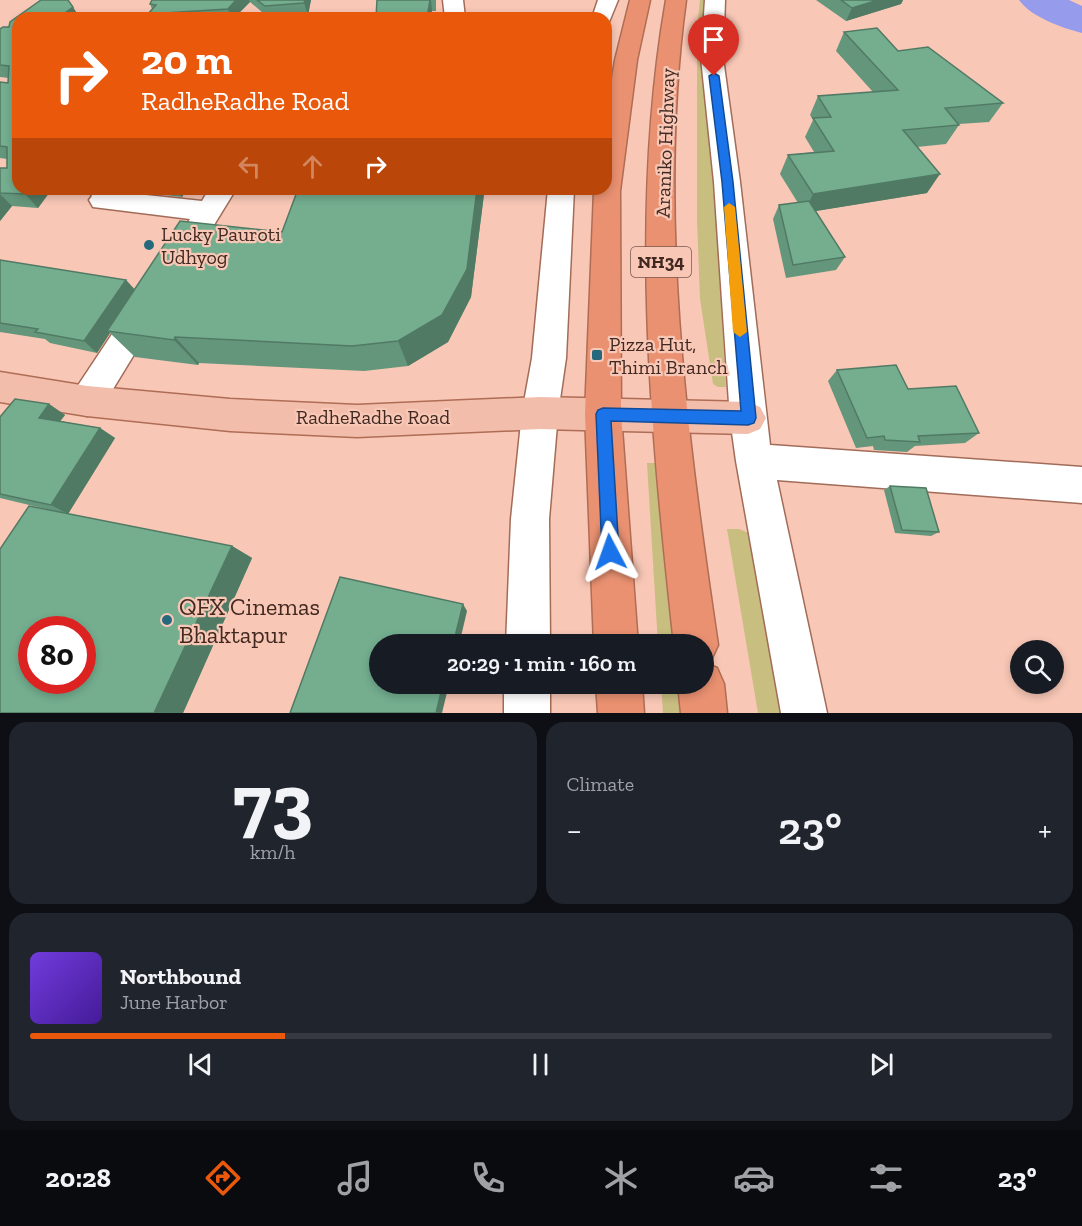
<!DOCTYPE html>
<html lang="en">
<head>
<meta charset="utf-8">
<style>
	body { margin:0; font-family:"Zilla Slab",serif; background:#20242c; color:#f1f3f6; height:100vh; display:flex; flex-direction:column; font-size:22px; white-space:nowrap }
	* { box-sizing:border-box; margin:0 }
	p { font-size:20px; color:#9ea1a6 }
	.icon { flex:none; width:33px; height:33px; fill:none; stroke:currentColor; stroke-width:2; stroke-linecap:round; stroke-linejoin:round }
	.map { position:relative; height:713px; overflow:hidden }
	.side { display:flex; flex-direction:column; gap:9px; padding:9px; background:#0d0f14; flex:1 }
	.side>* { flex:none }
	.hud { position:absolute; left:12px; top:12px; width:600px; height:183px; border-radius:18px; box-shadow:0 3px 9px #0003; background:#ea580c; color:#fff; overflow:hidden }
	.controls { position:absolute; left:1010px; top:640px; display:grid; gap:12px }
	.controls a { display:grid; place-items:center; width:54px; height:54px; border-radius:50%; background:#171b24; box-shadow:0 3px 9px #0003; font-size:30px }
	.speed { position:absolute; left:18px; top:616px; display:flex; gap:12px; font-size:30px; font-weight:700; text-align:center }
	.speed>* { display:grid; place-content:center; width:78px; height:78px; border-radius:50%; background:#171b24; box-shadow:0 3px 9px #0003; line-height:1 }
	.speed .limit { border:9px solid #d22; background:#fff; color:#111 }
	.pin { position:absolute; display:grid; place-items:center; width:51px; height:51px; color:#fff; margin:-62px -26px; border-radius:50% 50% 50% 0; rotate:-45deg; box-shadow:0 0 6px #0007 }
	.pin .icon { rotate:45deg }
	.me { position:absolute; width:66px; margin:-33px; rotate:356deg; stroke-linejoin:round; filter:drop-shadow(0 0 4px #0008) }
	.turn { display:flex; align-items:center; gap:21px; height:126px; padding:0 30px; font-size:27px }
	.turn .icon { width:78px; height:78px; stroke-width:2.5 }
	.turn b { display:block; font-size:42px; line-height:51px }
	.lanes { display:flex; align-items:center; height:57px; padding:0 30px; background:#0003; justify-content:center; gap:30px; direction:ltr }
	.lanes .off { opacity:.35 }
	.big { font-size:45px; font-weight:600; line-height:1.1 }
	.side .card { flex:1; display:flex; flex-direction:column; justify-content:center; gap:9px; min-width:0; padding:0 21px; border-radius:18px; background:#20242c }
	.side .dial { align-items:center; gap:0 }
	.dial b { font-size:78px; line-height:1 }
	.song { display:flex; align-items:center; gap:18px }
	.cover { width:72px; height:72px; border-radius:9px; background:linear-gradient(135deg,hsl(260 70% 55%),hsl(260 70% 35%)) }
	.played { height:6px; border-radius:3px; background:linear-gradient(90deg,#ea580c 25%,#363941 25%) }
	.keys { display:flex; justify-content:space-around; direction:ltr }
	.heat { display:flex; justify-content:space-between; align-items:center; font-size:33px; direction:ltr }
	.side .tiles { flex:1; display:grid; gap:9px; grid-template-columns:1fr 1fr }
	.card:last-child { grid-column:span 2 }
	.trip { position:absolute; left:369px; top:634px; width:345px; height:60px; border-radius:30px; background:#171b24; box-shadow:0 3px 9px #0003; font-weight:600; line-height:60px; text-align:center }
	.tab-bar { display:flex; height:96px; justify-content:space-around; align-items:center; background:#090b0e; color:#9ea1a6 }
	.tab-bar .icon { width:42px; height:42px }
	.tab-bar .selected { color:#ea580c }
	.tab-bar b { font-size:27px; color:#f1f3f6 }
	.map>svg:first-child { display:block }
	.green { fill:#c8be80 }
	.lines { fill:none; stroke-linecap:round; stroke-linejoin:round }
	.river { fill:#969bec; fill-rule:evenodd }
	.minor-casing { stroke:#a26c58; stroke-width:3 }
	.major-casing { stroke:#af6d55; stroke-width:3 }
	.highway-casing { stroke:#af6d55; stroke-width:3 }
	.minor { fill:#fff; fill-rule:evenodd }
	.major { fill:#f2bdaa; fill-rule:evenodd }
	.highway { fill:#ea9171; fill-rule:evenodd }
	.wall { fill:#64967b }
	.shaded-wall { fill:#517a64 }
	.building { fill:#74ae8f; stroke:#517a64; stroke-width:1.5; fill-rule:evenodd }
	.route { fill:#1a73e8; stroke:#114b97; stroke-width:1.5 }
	.slow { fill:#f59e0b }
	.poi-dot { fill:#27697c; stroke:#f8c7b6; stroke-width:2 }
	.labels { text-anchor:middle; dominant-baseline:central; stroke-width:4.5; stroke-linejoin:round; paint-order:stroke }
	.shield { fill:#f8c7b6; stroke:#78584e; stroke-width:1.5 }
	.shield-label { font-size:18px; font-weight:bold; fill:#412921 }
	.street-label { font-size:20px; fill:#412921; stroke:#f8c7b6 }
	.poi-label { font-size:20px; fill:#412921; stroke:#f8c7b6; text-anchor:start }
	.near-poi-label { font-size:24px; fill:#412921; stroke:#f8c7b6; text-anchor:start }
</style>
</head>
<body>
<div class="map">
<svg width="1082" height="713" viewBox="0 0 1082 713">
	<rect width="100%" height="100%" fill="#f8c7b6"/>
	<!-- green -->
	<g class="green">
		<path d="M700 0H706C704 41 698 87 711 126L726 387H718L713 384 700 299 697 220V30Z"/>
		<path d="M647 463H660L679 645H658Z"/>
		<path d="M727 529H739L751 534 791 713H758Z"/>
		<path d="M661 684H683L686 713H663Z"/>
	</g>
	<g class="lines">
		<!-- river -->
		<path class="river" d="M1019 0H1069L1082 6V33C1062 28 1031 17 1019 0Z"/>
		<defs>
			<g id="minor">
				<path d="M443 0H463L465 18H445Z"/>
				<path d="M598 0H618L609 22 606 23V18H592Z"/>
				<path d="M705 0H725L723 58 740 182 770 445 1082 467V503L777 480 827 713H781L736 461 730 418 714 182 701 58Z"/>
				<path d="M88 189H116L118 192 202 201 209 189H236L187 269 177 272 167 269 162 261 190 219 93 207 89 200 92 196Z"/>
				<path d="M548 189H574L566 358 558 413 549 519 550 645H506L511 519 522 413 532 358Z"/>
				<path d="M147 295 158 298 163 307 99 412 87 416 75 412 70 401 75 390 136 298Z"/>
				<rect x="504" y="684" width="46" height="29"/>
			</g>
			<path id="major" d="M0 372 87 386 230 399 357 405 540 397 748 402 760 407 766 418 760 429 748 434 540 429 357 437 230 431 87 416 0 402Z"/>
			<g id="highway">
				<path d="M630 0H650L637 60 620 191 621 414 638 645H594L585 414 594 191V189H606V115L615 60Z"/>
				<path d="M666 0H686C657 212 687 435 718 645L711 660 705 663 717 668 724 684 727 713H681L678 684H704V645H674C651 433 629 212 666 0Z"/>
				<path d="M596 684H642L644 713H598Z"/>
			</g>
		</defs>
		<!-- minor casing -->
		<use href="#minor" class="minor-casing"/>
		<!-- major casing -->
		<use href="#major" class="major-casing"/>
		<!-- highway casing -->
		<use href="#highway" class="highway-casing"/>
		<!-- minor -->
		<use href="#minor" class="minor"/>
		<!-- major -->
		<use href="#major" class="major"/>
		<!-- highway -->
		<use href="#highway" class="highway"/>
	</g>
	<!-- wall -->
	<g class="wall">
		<path d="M152 0H311L308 15 269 18 250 2 234 18H150L148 14 152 9 150 4Z"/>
		<path d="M377 0H436V11H432L431 18H376Z"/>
		<path d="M816 0H903L901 4 846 21Z"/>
		<path d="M18 18V189H52L38 208 12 206 0 221V168H7V159L0 158V82L8 83 9 78 0 77V29L9 27Z"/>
		<path d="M844 32 898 51 1003 103 989 122 959 124V125L946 144 917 147 927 193 815 211 845 257 836 270 786 278 773 219 779 205 798 203 780 174 788 155 814 152 805 137 813 120 810 115 818 96 873 92 836 51Z"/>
		<path d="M145 189H187L182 197 148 193Z"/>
		<path d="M484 194 471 297 448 342 408 366 364 371 199 363 198 365 135 357 110 333 97 353 50 343 45 339 0 332V260L126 280 135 290 282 232Z"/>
		<path d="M837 370 908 389 979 433 965 443 915 446 907 452 874 450 873 446 856 448 828 381Z"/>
		<path d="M49 404 65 415 60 421 100 428 115 438 68 514 232 546 252 558 183 713H0L67 514 0 498V417Z"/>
		<path d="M890 486 939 532 931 536 895 533 884 490Z"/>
	</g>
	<!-- shaded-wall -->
	<g class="shaded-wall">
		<path d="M236 0H249L250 2 234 18H232L228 9Z"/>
		<path d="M305 0H311L308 15 304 3Z"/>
		<path d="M430 0H431L432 11 431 18H427Z"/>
		<path d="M878 0H903L901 4 846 21 852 8Z"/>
		<path d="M73 7 80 18H58Z"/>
		<path d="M940 174 927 193 804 213 813 194Z"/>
		<path d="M30 189H52L38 208 25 194Z"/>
		<path d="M177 189H187L182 197Z"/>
		<path d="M477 189H483L484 194 471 297 448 342 408 366 398 341Z"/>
		<path d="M0 194 12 206 0 221Z"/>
		<path d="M126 280 137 292 107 331 110 333 97 353 84 341Z"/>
		<path d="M175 337 199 363 198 365 174 340Z"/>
		<path d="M49 404 65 415 55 428 39 418Z"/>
		<path d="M100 428 115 438 68 514 51 505Z"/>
		<path d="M232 546 252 558 183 713H154Z"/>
		<path d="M463 604 467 611 459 645H453Z"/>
		<path d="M443 684H449L442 713H436Z"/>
	</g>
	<!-- building -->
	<g class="building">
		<path d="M41 0H68L73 7 58 18H18V189H30L25 194 0 193V168H7V147L0 146V82L8 83 9 66 0 65V29L3 27H9L10 22Z"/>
		<path d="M152 0H236L228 9 148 14 156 5 150 4Z"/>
		<path d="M257 0H305L304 3 265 6Z"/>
		<path d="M377 0H430L427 18H376Z"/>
		<path d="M841 0H878L852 8Z"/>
		<path d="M877 28 898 51 928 47 1003 103 945 108 959 125 903 130 940 174 813 194 788 155 834 151 813 118 831 117 818 96 898 90 844 32Z"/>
		<path d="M298 189H477L467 269 442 315 398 341 352 346 175 337 174 340 107 331 180 221 282 232Z"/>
		<path d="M809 201 845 257 793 265 779 205Z"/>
		<path d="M0 260 126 280 84 341 35 332 38 329 0 323Z"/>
		<path d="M896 365 908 389 956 386 979 433 918 436 920 442 885 440 884 436 867 438 837 370Z"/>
		<path d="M15 399 49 404 39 418 100 428 51 505 0 494V417Z"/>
		<path d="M890 486 926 488 939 532 902 530Z"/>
		<path d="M29 506 232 546 154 713H0V549ZM32 630H82V681H32Z"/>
		<path d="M340 577 463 604 453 645H380V684H443L436 713H290Z"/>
	</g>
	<!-- route -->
	<path class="route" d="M714 73 719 76 733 182 756 418 754 423 748 425 611 421 619 552 616 558 610 560 604 558 602 552 596 414 598 410 603 408 741 411 722 182 709 76Z"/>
	<!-- slow -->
	<path class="slow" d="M729 203 735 207 747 332 740 337 733 332 724 207Z"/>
	<!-- markers -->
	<g class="poi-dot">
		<circle cx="149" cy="245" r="6"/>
		<rect x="591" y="349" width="12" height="12" rx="3"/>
		<circle cx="167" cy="620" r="6"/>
	</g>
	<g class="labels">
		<!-- shield labels -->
		<rect class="shield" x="631" y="247" width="60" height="30" rx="4.5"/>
		<g class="shield-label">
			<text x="661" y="262">NH34</text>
		</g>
		<!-- street labels -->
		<g class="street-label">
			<text transform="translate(665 143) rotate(-88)">Araniko Highway</text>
			<text x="373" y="417">RadheRadhe Road</text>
		</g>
		<!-- poi labels -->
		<g class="poi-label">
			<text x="161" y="234">Lucky Pauroti<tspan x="161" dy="23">Udhyog</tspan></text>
			<text x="609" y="344">Pizza Hut,<tspan x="609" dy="23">Thimi Branch</tspan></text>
		</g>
		<!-- near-poi labels -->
		<g class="near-poi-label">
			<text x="179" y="606">QFX Cinemas<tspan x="179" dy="28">Bhaktapur</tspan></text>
		</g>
	</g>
</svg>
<div class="controls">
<a><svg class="icon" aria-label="search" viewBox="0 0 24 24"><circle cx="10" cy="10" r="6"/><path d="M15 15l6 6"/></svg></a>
</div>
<div class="speed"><div class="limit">80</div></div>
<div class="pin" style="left:714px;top:76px;background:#d93025"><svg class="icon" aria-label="arrive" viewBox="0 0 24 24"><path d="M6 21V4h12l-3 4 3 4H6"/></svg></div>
<svg class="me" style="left:610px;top:552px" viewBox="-20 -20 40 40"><path d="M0-17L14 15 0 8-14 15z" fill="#1a73e8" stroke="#fff" stroke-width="4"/></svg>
<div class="trip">20:29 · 1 min · 160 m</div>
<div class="hud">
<div class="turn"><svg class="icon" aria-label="right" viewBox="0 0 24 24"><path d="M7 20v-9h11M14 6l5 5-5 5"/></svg><div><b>20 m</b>RadheRadhe Road</div></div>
<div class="lanes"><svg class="icon off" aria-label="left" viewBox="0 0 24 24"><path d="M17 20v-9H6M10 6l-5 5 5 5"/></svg><svg class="icon off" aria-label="ahead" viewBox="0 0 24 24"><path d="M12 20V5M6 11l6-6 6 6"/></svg><svg class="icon" aria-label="right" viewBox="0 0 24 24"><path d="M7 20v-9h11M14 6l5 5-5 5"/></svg></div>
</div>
</div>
<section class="side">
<div class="tiles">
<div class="card dial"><b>73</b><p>km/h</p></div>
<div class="card"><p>Climate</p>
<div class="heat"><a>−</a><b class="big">23°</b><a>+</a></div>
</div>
<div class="card">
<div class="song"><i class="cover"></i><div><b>Northbound</b><p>June Harbor</p></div></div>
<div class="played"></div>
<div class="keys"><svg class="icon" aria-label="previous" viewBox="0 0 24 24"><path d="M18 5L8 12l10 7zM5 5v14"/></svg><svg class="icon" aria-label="pause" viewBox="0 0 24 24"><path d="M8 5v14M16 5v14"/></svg><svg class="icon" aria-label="next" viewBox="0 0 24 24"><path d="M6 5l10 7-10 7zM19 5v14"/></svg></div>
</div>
</div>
</section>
<nav class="tab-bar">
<b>20:28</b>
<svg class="icon selected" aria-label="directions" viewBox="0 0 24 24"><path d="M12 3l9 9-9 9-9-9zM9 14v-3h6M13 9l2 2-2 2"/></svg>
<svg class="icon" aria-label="music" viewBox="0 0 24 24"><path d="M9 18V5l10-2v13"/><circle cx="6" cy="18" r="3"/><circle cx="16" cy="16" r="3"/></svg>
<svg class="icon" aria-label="phone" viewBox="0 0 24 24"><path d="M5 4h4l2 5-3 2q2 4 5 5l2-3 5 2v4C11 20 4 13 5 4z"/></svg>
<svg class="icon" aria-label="climate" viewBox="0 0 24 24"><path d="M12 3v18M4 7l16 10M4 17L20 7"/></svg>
<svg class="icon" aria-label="car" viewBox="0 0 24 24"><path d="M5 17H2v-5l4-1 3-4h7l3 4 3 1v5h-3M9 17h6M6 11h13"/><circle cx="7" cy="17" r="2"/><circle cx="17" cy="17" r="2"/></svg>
<svg class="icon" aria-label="filters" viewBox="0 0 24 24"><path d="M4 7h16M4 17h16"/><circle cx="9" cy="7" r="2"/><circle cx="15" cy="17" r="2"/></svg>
<b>23°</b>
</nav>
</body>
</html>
